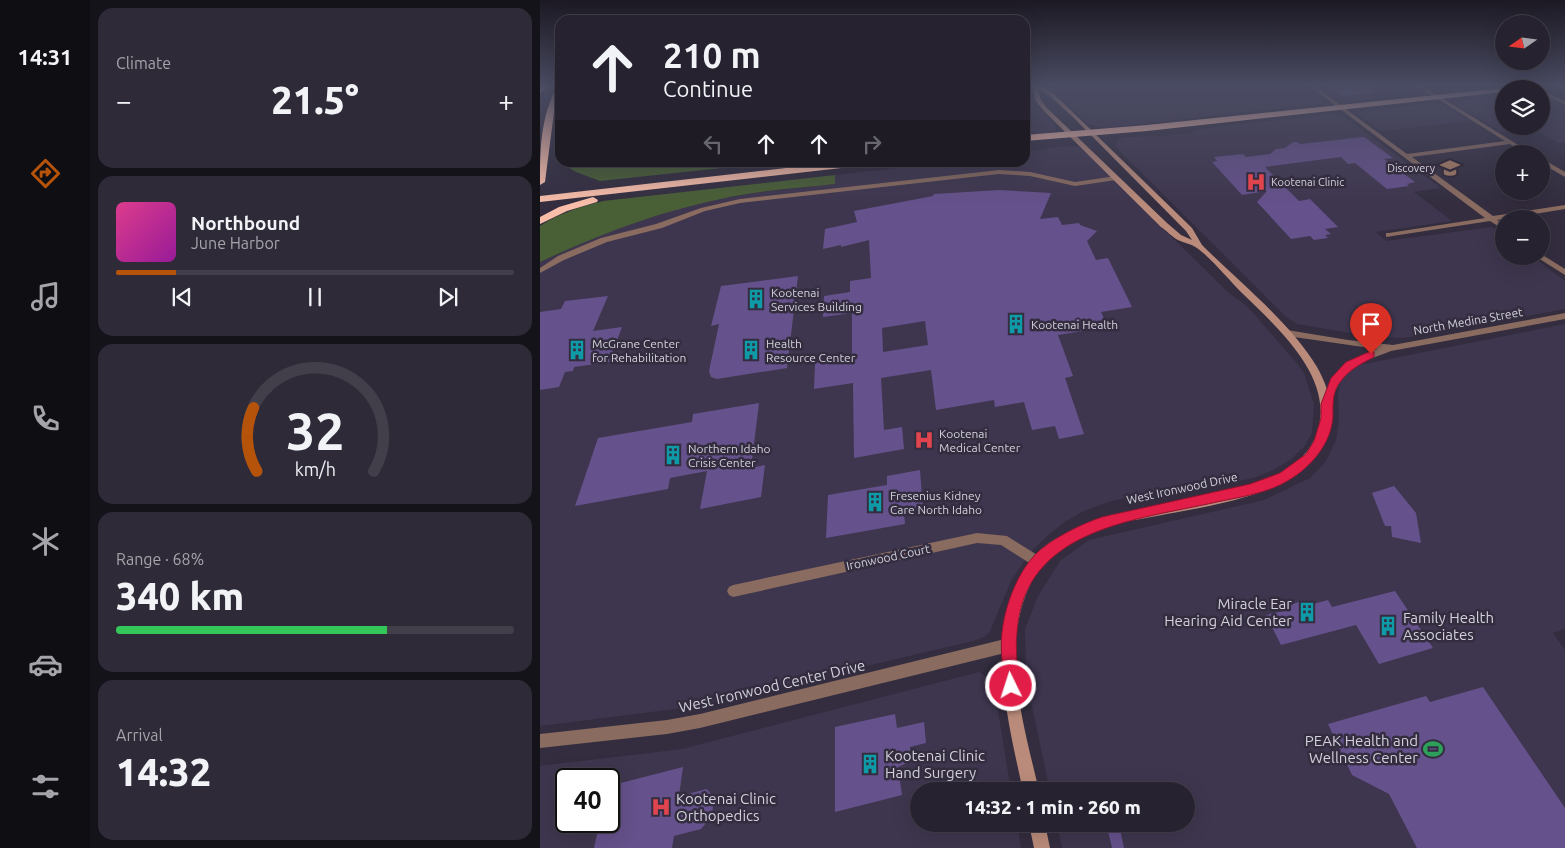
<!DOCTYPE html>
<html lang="en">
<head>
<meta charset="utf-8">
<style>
	body { margin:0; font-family:Ubuntu,sans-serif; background:#2e2a37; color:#f1f3f6; height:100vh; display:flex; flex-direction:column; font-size:19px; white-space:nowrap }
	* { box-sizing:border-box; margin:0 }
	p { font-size:16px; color:#a4a4aa }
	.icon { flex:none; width:28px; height:28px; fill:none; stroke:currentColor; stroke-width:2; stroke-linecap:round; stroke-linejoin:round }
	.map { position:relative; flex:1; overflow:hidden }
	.side { display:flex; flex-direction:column; gap:8px; padding:8px; background:#15131a; width:450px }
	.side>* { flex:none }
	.hud { position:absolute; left:15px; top:15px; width:475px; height:152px; border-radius:15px; box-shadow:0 5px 20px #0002,0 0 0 1px #423f4b; background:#26222f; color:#f1f3f6; overflow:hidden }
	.needle { width:32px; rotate:256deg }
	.fabs { position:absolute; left:955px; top:15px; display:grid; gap:10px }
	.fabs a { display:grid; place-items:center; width:55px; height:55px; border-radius:50%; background:#26222f; box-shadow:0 5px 20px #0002,0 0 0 1px #423f4b; font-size:25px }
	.speed { position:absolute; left:15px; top:768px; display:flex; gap:10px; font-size:25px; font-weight:700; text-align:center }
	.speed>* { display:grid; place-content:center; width:65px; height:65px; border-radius:50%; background:#26222f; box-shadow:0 5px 20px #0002,0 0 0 1px #423f4b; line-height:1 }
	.speed .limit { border:2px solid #111; border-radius:8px; background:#fff; color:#111 }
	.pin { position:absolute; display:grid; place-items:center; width:42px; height:42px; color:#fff; margin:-51px -21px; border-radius:50% 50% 50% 0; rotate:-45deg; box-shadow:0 0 5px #0007 }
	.pin .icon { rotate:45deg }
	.me { position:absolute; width:55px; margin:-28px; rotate:356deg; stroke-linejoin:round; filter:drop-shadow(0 0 4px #0008) }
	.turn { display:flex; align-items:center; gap:18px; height:105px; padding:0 25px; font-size:22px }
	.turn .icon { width:65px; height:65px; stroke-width:2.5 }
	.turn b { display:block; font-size:35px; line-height:42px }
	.lanes { display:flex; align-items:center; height:48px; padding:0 25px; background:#0003; justify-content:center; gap:25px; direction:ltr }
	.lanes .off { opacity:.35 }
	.big { font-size:38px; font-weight:800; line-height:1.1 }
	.side .card { flex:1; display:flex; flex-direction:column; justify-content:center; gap:8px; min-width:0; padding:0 18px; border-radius:15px; background:#2e2a37 }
	.side .dial { align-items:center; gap:0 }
	.dial svg { height:130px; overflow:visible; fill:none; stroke:#423f4b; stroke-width:7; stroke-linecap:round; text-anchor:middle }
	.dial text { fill:#f1f3f6; stroke:none }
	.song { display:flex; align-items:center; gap:15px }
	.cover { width:60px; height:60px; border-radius:8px; background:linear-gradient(135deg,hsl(330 70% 55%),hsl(300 70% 35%)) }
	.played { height:5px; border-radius:2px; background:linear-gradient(90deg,#b45309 15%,#423f4b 15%) }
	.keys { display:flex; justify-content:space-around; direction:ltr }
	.heat { display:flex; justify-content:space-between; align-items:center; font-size:28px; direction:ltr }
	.charge { height:8px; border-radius:4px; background:linear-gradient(90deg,#34c759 68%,#423f4b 0) }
	.trip { position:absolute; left:370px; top:782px; width:285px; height:50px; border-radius:25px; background:#26222f; box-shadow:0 5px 20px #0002,0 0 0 1px #423f4b; font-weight:800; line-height:50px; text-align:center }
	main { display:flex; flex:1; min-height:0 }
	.tabs { display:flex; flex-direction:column; width:90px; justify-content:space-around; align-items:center; background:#0f0e13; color:#a4a4aa }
	.tabs .icon { width:35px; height:35px }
	.tabs .selected { color:#b45309 }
	.tabs b { font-size:22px; color:#f1f3f6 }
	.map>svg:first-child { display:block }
	.built { fill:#3e364e; fill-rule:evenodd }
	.green { fill:#495f35 }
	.building { fill:#65518b; fill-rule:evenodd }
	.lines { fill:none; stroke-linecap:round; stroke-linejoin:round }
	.street { fill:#896b60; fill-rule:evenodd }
	.secondary { fill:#ba8b7a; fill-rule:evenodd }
	.highway { fill:#f9bea9; fill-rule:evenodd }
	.route { fill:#e11d48; stroke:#92132f }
	.labels { text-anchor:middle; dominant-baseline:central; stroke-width:5; stroke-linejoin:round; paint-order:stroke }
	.far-poi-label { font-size:11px; fill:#d3d0dc; stroke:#332d3f; text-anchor:end }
	.poi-label { font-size:12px; fill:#d3d0dc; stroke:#332d3f; text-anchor:start }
	.street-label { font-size:12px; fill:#d3d0dc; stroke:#332d3f }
	.near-poi-label { font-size:15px; fill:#d3d0dc; stroke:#332d3f; text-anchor:start }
	.near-street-label { font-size:15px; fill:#d3d0dc; stroke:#332d3f }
</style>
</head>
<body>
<main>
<nav class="tabs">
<b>14:31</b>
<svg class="icon selected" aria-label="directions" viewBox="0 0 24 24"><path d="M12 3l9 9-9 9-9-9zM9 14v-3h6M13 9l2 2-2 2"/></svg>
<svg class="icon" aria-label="music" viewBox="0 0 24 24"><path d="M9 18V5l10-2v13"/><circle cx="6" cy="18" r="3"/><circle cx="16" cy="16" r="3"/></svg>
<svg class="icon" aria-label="phone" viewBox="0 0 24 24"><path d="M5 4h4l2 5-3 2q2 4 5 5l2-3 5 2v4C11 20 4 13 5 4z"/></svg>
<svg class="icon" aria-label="climate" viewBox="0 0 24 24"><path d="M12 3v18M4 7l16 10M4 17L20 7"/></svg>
<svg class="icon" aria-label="car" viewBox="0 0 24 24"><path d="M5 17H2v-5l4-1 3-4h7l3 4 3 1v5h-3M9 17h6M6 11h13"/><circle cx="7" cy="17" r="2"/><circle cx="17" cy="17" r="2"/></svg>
<svg class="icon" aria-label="filters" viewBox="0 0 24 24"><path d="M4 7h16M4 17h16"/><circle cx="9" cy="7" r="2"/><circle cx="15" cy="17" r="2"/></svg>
</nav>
<section class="side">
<div class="card"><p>Climate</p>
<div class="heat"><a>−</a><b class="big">21.5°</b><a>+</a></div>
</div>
<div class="card">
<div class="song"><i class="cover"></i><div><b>Northbound</b><p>June Harbor</p></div></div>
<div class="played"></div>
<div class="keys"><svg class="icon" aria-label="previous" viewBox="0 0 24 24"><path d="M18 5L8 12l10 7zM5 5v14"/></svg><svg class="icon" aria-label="pause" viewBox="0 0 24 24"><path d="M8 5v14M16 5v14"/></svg><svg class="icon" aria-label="next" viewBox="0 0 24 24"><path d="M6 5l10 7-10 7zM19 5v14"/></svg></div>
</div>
<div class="card dial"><svg viewBox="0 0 100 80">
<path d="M14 69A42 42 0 1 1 86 69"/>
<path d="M14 69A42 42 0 0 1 12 30" stroke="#b45309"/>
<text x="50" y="56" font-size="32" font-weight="700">32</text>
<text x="50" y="72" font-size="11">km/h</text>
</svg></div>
<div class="card"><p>Range · 68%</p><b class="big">340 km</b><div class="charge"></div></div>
<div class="card"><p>Arrival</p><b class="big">14:32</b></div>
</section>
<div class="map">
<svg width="1025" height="848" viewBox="0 0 1025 848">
	<rect width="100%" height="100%" fill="#332d3f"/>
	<!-- built -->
	<g class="built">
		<path d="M507 85H763L784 101 785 103 564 128 548 124Z"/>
		<path d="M777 85H873L883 92 804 102 797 99Z"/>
		<path d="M485 87 495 102 515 125 516 128 514 131 499 135 485 129Z"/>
		<path d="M1001 94 1025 106V142L1019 143 993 128 959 132 956 128 911 102 964 95V126H1001Z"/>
		<path d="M895 103 902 104 930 121 840 131 816 112Z"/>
		<path d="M793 114 803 116 901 188 874 192 912 221 836 232 846 241 952 227 964 235V256H992L1025 281V309L864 338 834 337 757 324 746 317 575 146 577 140 584 137 624 136 651 133 656 130 676 127Z"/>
		<path d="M525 146 539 147 544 151 689 293 707 306 755 361 764 373 774 404 772 433 764 447 750 460 733 470 714 478 666 487 654 483 572 501 546 510 526 521 508 535 490 553 472 579 450 631 444 637 433 641 151 707 0 726V262L71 230 131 210 164 202 214 193 295 184V175L400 163 485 162V152Z"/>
		<path d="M1025 324V629L1013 633 1025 650V848H522L517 824H646V791H510L486 678 485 629 498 596 520 561 549 540 724 500 770 478 786 461 796 440 799 419 798 394 800 383 805 375 819 365Z"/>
		<path d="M439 672 451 680 454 686 471 791H379V824H477L481 848H0V766L142 749ZM26 779H69V821H26Z"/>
	</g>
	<!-- green -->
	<g class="green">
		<path d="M21 163H229L60 181 36 172Z"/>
		<path d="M295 175V184C260 188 224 190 190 197 123 210 62 233 0 262V226C19 213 41 207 63 201Z"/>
	</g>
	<!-- building -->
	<g class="building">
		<path d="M787 85H832V93L803 96Z"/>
		<path d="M824 137 853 158 844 159 875 182 867 184 869 186 847 189 815 163 808 164 801 157 725 167 759 201 770 199 798 227 785 229 791 234 785 235 788 238 774 240 770 236 751 239 717 202 727 191 702 195 672 162 677 161 674 157 703 154 706 157 730 154 736 149 745 148 753 142H757L760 144Z"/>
		<path d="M459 190 511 193 500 219 518 217 522 225 539 223 540 225 557 231 547 241 556 260 568 258 592 307 561 312 568 327 518 335 533 376 525 378 544 434 519 439 515 426 492 430 484 402 455 407 454 400 396 410 391 370 341 378 344 430 362 427 364 449 314 458 313 383 274 389 275 363 312 357V313L283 317 284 296 310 292V281L331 278 329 240 301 247V245L283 249 285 229 317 222 314 211 393 196 394 194ZM385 321 388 345 343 352 342 328Z"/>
		<path d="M258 276 247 368 177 379 171 377 169 371 179 324 171 326 181 286Z"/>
		<path d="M68 296 53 331 82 327 69 362 34 367 33 371 25 372 19 387 0 390V312L21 309 25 301Z"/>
		<path d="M219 403 211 468 225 465 221 497 160 509 167 471 130 478 128 489 35 506 58 438 152 422 153 414Z"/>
		<path d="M380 470 383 508 364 512 365 524 286 538 288 495 347 485V476Z"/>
		<path d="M854 486 876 513 881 543 852 537 851 526H845L832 493Z"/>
		<path d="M855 591 893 648 839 664 816 625 741 645 726 615 751 609 749 605 759 602 762 607 788 600 792 607Z"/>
		<path d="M943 687 1025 808V848H877L849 794 812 775 788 724 886 696 890 702Z"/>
		<path d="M355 714 357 728 384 722 386 743 370 747 371 761 358 767 362 795 295 812V727Z"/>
		<path d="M143 767 139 796 167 789 174 798 172 816 161 829 134 836 132 848H54L60 821H69V786Z"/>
		<path d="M580 829 584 848H572L568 831Z"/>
	</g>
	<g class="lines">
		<!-- street -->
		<g class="street">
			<path d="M768 85H773L867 154 965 141 875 85H881L993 154H985L970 144 872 157 953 216 1025 205V209L957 220 964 224V230L950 221 846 237V233H849L945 218Z"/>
			<path d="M1001 90 1025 101V105L1001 93Z"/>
			<path d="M1001 158 1025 172V177L1001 163Z"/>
			<path d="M459 170 490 172 535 182 576 176 579 178 576 180 535 186 490 176 459 174 200 203 165 211 122 228 67 242 24 260 0 273V268L18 256 61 238 116 224 161 208 200 199Z"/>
			<path d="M1001 254 1025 269V275L998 258 997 256H1001Z"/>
			<path d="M1025 313V319L851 351C831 359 810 364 799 384 795 391 793 399 789 407L786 408 781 404C792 372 805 360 837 349L747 336 743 333 747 330 808 340 853 345Z"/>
			<path d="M437 533 467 536 502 558 504 562 502 566 498 568 494 566 461 545 437 543 193 597 189 595 187 591 189 587 193 585Z"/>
			<path d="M469 638 474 640 476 645 474 650 469 652 160 728 127 734 0 748V734L127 720 160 714Z"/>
		</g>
		<!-- secondary -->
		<g class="secondary">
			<path d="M493 85H498L513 93 652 228 662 245C698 281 751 323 777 367 790 390 796 415 785 439 778 453 770 464 758 474 723 500 645 510 601 519 588 521 574 523 562 527 533 539 505 555 491 583 459 648 484 725 499 791H483C467 716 441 623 495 556 503 545 516 538 529 532 540 526 551 520 563 517 619 501 747 498 774 440 801 383 739 329 702 293 689 280 671 258 657 248 652 244 644 243 638 240 632 237 627 231 621 227L503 110 495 100ZM498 89 509 95 536 120 646 231 652 240 641 235 627 223 507 108 501 100Z"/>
			<path d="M489 824H505L510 848H494Z"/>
		</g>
		<!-- highway -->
		<g class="highway">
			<path d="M3 85H11L0 93V87Z"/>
			<path d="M990 85H1013L996 89H969Z"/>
			<path d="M17 87H20V98L14 112 5 182 0 185C0 151 0 118 17 87Z"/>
			<path d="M964 88 967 89H964V92L607 131 485 141V135L607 125Z"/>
			<path d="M299 162H332L328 165 0 202V196Z"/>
			<path d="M53 197 58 200 57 202 27 211 0 224V217L19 207Z"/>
		</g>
	</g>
	<!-- sky -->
	<linearGradient id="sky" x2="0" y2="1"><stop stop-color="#1c1923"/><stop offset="0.42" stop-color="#4a4c63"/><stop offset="1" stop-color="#4a4c63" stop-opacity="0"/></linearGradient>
	<rect width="1025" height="204" fill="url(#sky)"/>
	<!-- route -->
	<path class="route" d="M831 351 834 352V357C821 364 810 369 801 381 792 391 793 405 793 417 791 444 771 467 749 480 729 493 700 497 677 502 597 520 483 528 477 633 475 650 478 669 479 686L477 692 471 694 466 692 464 686C463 669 460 649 462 632 465 604 480 564 504 547 521 534 542 524 562 517L710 484 740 473 766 454 774 441 781 418V404L791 378 806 362Z"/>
	<!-- icons -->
	<defs>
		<symbol id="school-bare" viewBox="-9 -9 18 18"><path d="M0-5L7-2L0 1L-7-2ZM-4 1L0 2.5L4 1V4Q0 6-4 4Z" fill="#8d6e63" stroke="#332d3f" stroke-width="2.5" paint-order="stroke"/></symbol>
		<symbol id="hospital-bare" viewBox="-9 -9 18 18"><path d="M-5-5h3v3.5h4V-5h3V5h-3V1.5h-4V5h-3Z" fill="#e0444e" stroke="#332d3f" stroke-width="2.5" paint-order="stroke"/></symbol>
		<symbol id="building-bare" viewBox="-9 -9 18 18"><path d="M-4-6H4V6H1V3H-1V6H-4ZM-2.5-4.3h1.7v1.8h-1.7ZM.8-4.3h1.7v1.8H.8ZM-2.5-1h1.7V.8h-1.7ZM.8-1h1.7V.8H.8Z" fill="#0f9aa8" stroke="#332d3f" stroke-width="2.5" paint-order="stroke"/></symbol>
		<symbol id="stadium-bare" viewBox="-9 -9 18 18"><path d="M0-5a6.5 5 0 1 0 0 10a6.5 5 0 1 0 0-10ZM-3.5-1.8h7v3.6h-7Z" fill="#2e9e5b" stroke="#332d3f" stroke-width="2.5" paint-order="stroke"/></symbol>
	</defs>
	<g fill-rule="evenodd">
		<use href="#school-bare" x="896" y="154" width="28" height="28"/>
		<use href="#hospital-bare" x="702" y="168" width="28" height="28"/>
		<use href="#building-bare" x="202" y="285" width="28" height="28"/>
		<use href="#building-bare" x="462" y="310" width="28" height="28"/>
		<use href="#building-bare" x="23" y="336" width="28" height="28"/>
		<use href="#building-bare" x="197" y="336" width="28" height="28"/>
		<use href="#hospital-bare" x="370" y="426" width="28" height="28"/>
		<use href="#building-bare" x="119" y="441" width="28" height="28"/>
		<use href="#building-bare" x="321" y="488" width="28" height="28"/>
		<use href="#building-bare" x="753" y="598" width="28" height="28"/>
		<use href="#building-bare" x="834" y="612" width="28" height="28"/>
		<use href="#stadium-bare" x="879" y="735" width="28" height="28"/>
		<use href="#building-bare" x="316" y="750" width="28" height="28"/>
		<use href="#hospital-bare" x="107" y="793" width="28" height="28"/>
	</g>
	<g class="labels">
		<!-- far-poi labels -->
		<g class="far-poi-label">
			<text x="895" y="168">Discovery</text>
			<text x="731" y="182" text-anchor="start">Kootenai Clinic</text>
		</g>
		<!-- poi labels -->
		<g class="poi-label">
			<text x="231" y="292">Kootenai<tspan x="231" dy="14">Services Building</tspan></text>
			<text x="491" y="324">Kootenai Health</text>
			<text x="52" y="343">McGrane Center<tspan x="52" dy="14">for Rehabilitation</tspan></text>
			<text x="226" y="343">Health<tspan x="226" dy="14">Resource Center</tspan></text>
			<text x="399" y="433">Kootenai<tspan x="399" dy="14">Medical Center</tspan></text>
			<text x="148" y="448">Northern Idaho<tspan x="148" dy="14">Crisis Center</tspan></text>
			<text x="350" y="495">Fresenius Kidney<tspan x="350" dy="14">Care North Idaho</tspan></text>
		</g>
		<!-- street labels -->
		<g class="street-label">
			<text transform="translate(928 321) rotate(-10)">North Medina Street</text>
			<text transform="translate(642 488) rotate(-12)">West Ironwood Drive</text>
			<text transform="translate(348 557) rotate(-12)">Ironwood Court</text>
		</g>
		<!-- near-poi labels -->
		<g class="near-poi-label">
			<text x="752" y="603" text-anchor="end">Miracle Ear<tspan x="752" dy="17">Hearing Aid Center</tspan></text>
			<text x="863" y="617">Family Health<tspan x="863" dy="17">Associates</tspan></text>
			<text x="878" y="740" text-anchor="end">PEAK Health and<tspan x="878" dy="17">Wellness Center</tspan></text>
			<text x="345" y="755">Kootenai Clinic<tspan x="345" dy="17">Hand Surgery</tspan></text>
			<text x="136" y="798">Kootenai Clinic<tspan x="136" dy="17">Orthopedics</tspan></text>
		</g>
		<!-- near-street labels -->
		<g class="near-street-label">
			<text transform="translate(232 686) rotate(-13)">West Ironwood Center Drive</text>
		</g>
	</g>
</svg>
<div class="fabs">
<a><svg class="needle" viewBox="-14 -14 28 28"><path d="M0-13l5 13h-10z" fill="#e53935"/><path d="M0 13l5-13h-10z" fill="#a4a4aa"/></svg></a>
<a><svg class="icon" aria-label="layers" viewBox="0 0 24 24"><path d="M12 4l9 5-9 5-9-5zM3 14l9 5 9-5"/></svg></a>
<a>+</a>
<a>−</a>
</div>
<div class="speed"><div class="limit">40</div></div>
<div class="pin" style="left:831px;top:354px;background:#d93025"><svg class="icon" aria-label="arrive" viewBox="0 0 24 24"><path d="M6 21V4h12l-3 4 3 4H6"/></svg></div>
<svg class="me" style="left:471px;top:686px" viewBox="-20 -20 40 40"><circle r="17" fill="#e11d48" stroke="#fff" stroke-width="3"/><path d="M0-11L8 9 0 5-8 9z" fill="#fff"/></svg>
<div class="trip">14:32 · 1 min · 260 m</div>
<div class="hud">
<div class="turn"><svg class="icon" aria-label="ahead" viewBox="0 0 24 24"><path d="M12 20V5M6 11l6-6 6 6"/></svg><div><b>210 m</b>Continue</div></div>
<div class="lanes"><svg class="icon off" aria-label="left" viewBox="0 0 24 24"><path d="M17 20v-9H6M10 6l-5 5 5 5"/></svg><svg class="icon" aria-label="ahead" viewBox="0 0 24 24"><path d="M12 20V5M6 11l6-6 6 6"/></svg><svg class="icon" aria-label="ahead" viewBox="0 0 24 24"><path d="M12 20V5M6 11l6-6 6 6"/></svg><svg class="icon off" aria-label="right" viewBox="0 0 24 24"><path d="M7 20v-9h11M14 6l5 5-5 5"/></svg></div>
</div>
</div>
</main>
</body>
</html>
